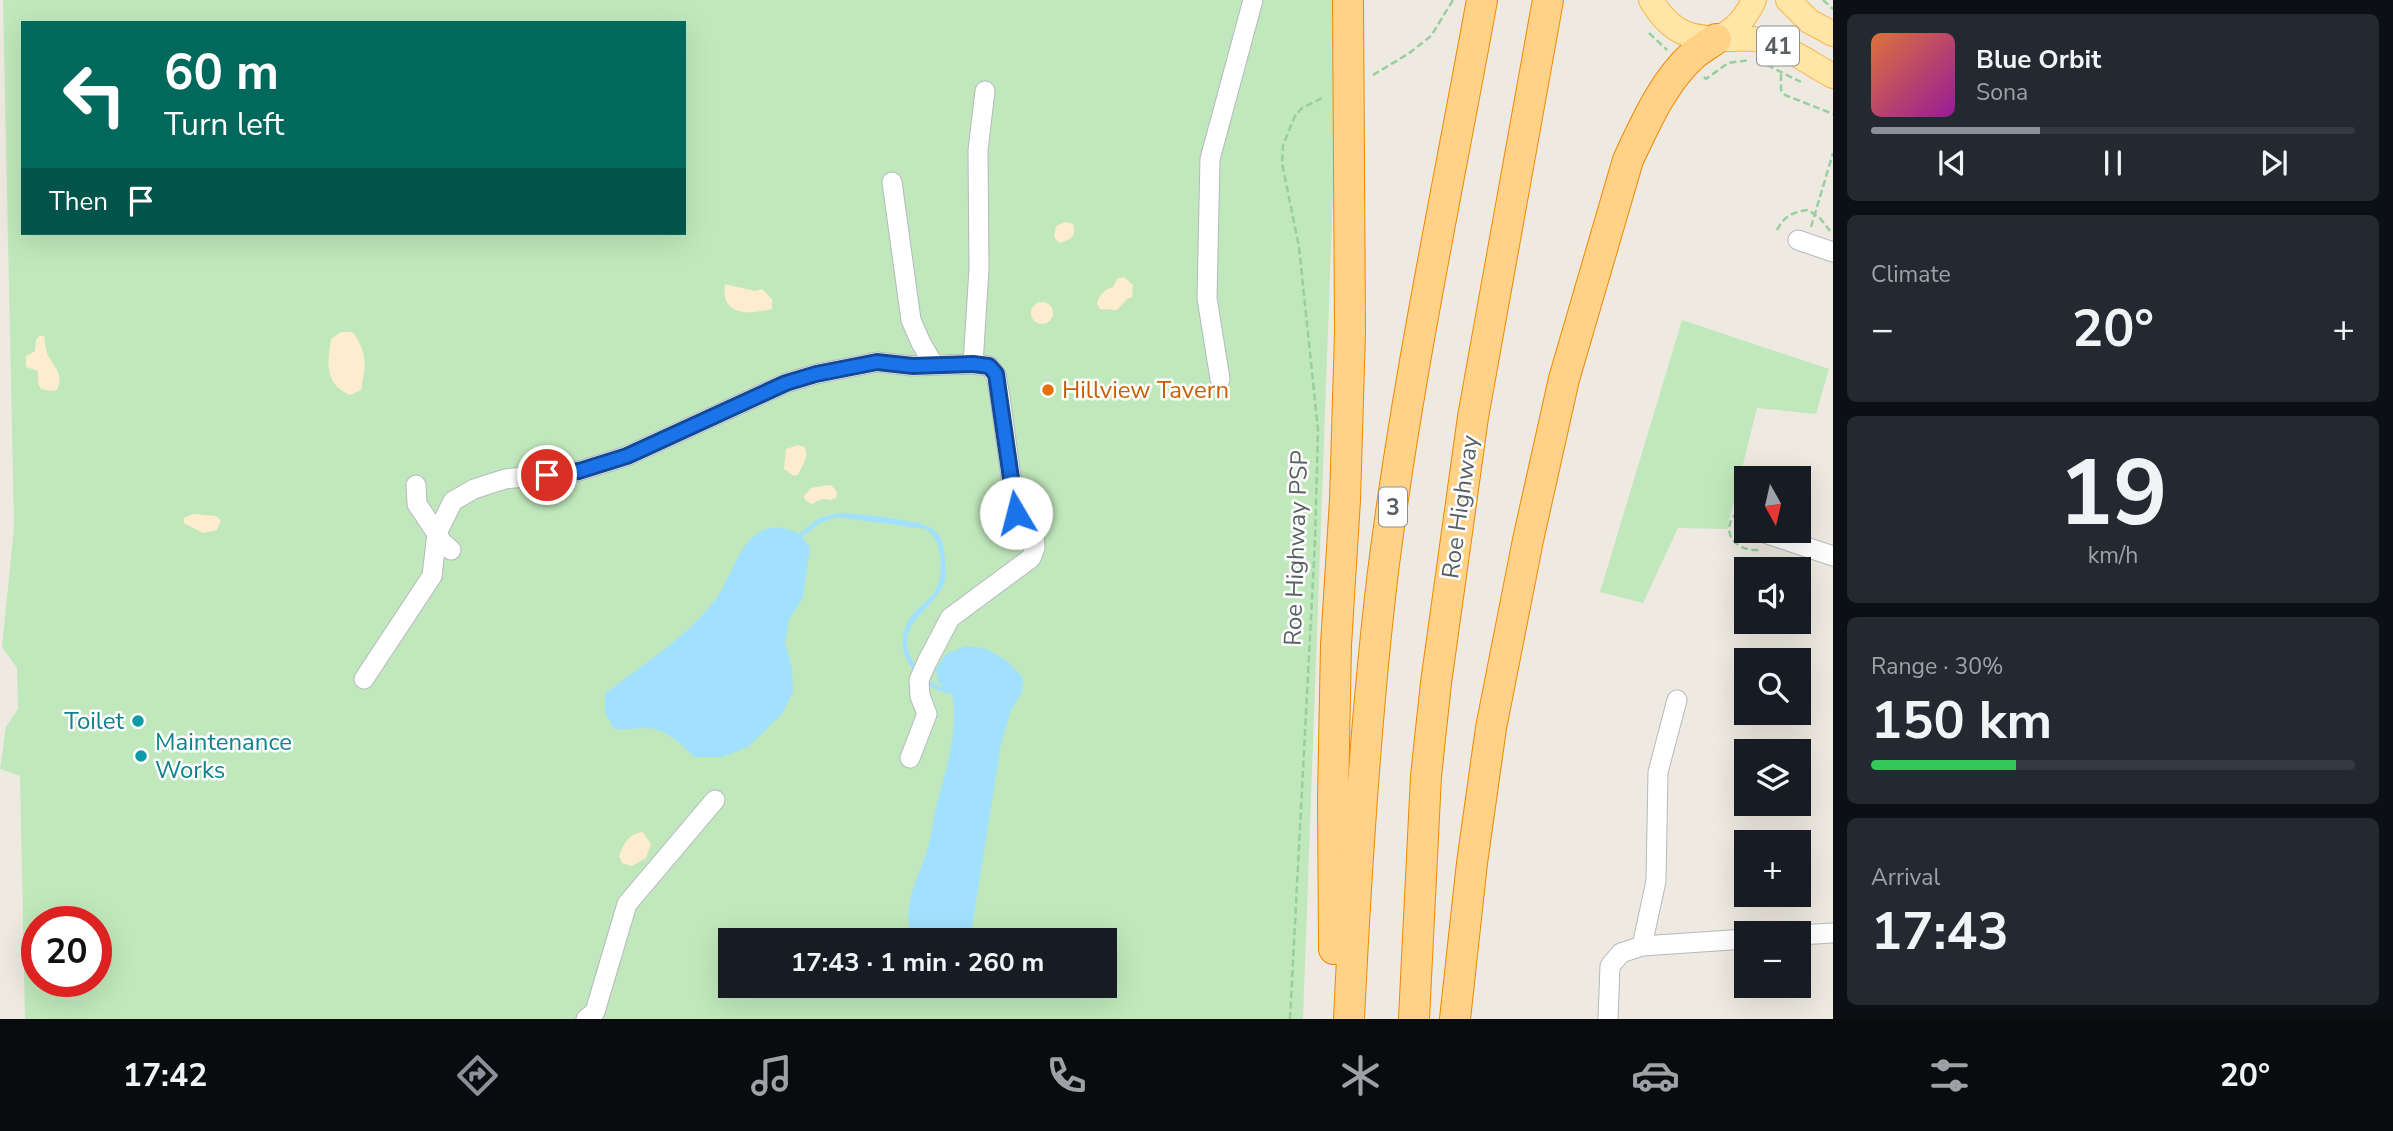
<!DOCTYPE html>
<html lang="en">
<head>
<meta charset="utf-8">
<style>
	body { margin:0; font-family:"Nunito Sans",sans-serif; background:#242831; color:#f1f3f6; height:100vh; display:flex; flex-direction:column; font-size:26px; white-space:nowrap }
	* { box-sizing:border-box; margin:0 }
	p { font-size:23px; color:#9ea1a6 }
	.icon { flex:none; width:38px; height:38px; fill:none; stroke:currentColor; stroke-width:2; stroke-linecap:round; stroke-linejoin:round }
	.map { position:relative; flex:1; overflow:hidden }
	.details { display:flex; flex-direction:column; gap:14px; padding:14px; background:#0d0f14; width:560px }
	.details>* { flex:none }
	.guide { position:absolute; left:21px; top:21px; width:665px; height:214px; border-radius:0px; box-shadow:0 7px 28px #0002; background:#00695c; color:#fff; overflow:hidden }
	.needle { width:46px; rotate:172deg }
	.fabs { position:absolute; left:1734px; top:466px; display:grid; gap:14px }
	.fabs a { display:grid; place-items:center; width:77px; height:77px; border-radius:0px; background:#171b24; box-shadow:0 7px 28px #0002; font-size:35px }
	.speed { position:absolute; left:21px; top:906px; display:flex; gap:14px; font-size:35px; font-weight:700; text-align:center }
	.speed>* { display:grid; place-content:center; width:91px; height:91px; border-radius:50%; background:#171b24; box-shadow:0 7px 28px #0002; line-height:1 }
	.speed .limit { border:10px solid #d22; background:#fff; color:#111 }
	.pin { position:absolute; display:grid; place-items:center; width:60px; height:60px; color:#fff; margin:-30px; border:4px solid #fff; border-radius:50%; box-shadow:0 2px 7px #0007 }
	.me { position:absolute; width:77px; margin:-38px; rotate:352deg; stroke-linejoin:round; filter:drop-shadow(0 0 5px #0008) }
	.turn { display:flex; align-items:center; gap:24px; height:147px; padding:0 28px; font-size:32px }
	.turn .icon { width:91px; height:91px; stroke-width:2.5 }
	.turn b { display:block; font-size:49px; line-height:60px }
	.then { display:flex; align-items:center; height:66px; padding:0 28px; background:#0003; gap:14px; font-size:26px }
	.big { font-size:52px; font-weight:700; line-height:1.1 }
	.details .card { flex:1; display:flex; flex-direction:column; justify-content:center; gap:10px; min-width:0; padding:0 24px; border-radius:10px; background:#242831 }
	.details .dial { align-items:center; gap:0 }
	.dial b { font-size:91px; line-height:1 }
	.song { display:flex; align-items:center; gap:21px }
	.cover { width:84px; height:84px; border-radius:10px; background:linear-gradient(135deg,hsl(20 70% 55%),hsl(300 70% 35%)) }
	.played { height:7px; border-radius:4px; background:linear-gradient(90deg,#8c9099 35%,#363941 35%) }
	.keys { display:flex; justify-content:space-around; direction:ltr }
	.heat { display:flex; justify-content:space-between; align-items:center; font-size:38px; direction:ltr }
	.charge { height:10px; border-radius:5px; background:linear-gradient(90deg,#34c759 30%,#363941 0) }
	.trip { position:absolute; left:718px; top:928px; width:399px; height:70px; border-radius:0px; background:#171b24; box-shadow:0 7px 28px #0002; font-weight:700; line-height:70px; text-align:center }
	.tabs { display:flex; height:112px; justify-content:space-around; align-items:center; background:#090b0e; color:#9ea1a6 }
	.tabs .icon { width:49px; height:49px }
	.tabs .active { color:#8c9099 }
	.tabs b { font-size:32px; color:#f1f3f6 }
	main { display:flex; flex:1; min-height:0 }
	.map>svg:first-child { display:block }
	.green { fill:#c1e8bc; fill-rule:evenodd }
	.sand { fill:#fdecce }
	.water { fill:#a1e1ff }
	.lines { fill:none; stroke-linecap:round; stroke-linejoin:round }
	.minor-casing { stroke:#b4b9bd; stroke-width:21 }
	.major-casing { stroke:#fbb54e; stroke-width:26 }
	.highway-casing { stroke:#f08800; stroke-width:32 }
	.path { stroke:#97cf9f; stroke-width:2.5; stroke-dasharray:7 3.5; stroke-linecap:butt }
	.minor { stroke:#fff; stroke-width:19 }
	.major { stroke:#ffe6a6; stroke-width:24 }
	.highway { stroke:#ffd288; stroke-width:30 }
	.route-casing { stroke:#114b97; stroke-width:18 }
	.route { stroke:#1a73e8; stroke-width:12 }
	.food-dot { fill:#e8710a; stroke:#fff; stroke-width:2.5 }
	.culture-dot { fill:#0f9aa8; stroke:#fff; stroke-width:2.5 }
	.labels { text-anchor:middle; dominant-baseline:central; stroke-width:5; stroke-linejoin:round; paint-order:stroke }
	.shield { fill:#fff; stroke:#8c8f92; stroke-width:2 }
	.shield-label { font-size:23px; font-weight:bold; fill:#5a5f64 }
	.food-label { font-size:24px; fill:#c56008; stroke:#fff; text-anchor:start }
	.street-label { font-size:24px; fill:#5a5f64; stroke:#fff }
	.culture-label { font-size:24px; fill:#0d838f; stroke:#fff; text-anchor:end }
</style>
</head>
<body>
<main>
<div class="map">
<svg width="1833" height="1019" viewBox="0 0 1833 1019">
	<rect width="100%" height="100%" fill="#eeeae1"/>
	<!-- green -->
	<g class="green">
		<path d="M3 0H1340L1303 1019H25L20 776 0 769 6 727 18 709 17 668 2 647 14 527ZM23 23H684V233H23ZM37 922H96V982H37ZM730 940H1104V985H730Z"/>
		<path d="M1682 320 1829 369 1816 414 1757 408 1727 529 1678 528 1643 603 1600 592Z"/>
	</g>
	<!-- sand -->
	<g class="sand">
		<path d="M1065 222 1073 224C1077 237 1070 240 1059 243L1054 237 1056 226Z"/>
		<path d="M1124 277 1133 285 1132 297 1127 299 1117 310 1100 309 1097 304C1099 295 1104 289 1113 287L1117 279Z"/>
		<path d="M725 284 755 291 762 289 772 299V309C750 315 720 316 725 284Z"/>
		<circle cx="1042" cy="313" r="11"/>
		<path d="M341 332H353C368 355 366 364 361 390L350 395C325 384 327 364 331 339Z"/>
		<path d="M39 336H44C45 342 45 347 47 353 53 367 65 373 57 390L51 391 41 389 38 383V371L26 367V356L35 351 36 340Z"/>
		<path d="M798 445 804 447C810 456 802 466 798 475L794 476 784 469 786 449Z"/>
		<path d="M827 485 832 486 837 492 836 498 831 500 822 499 812 504 805 500 804 496 811 488Z"/>
		<path d="M193 514 216 516 221 520 217 530 203 533 184 523V518Z"/>
		<path d="M643 832 651 844 646 858 632 866 622 863 619 856C624 843 628 834 643 832Z"/>
	</g>
	<!-- water -->
	<path class="water" d="M839 513C857 514 922 519 934 530 943 537 944 549 945 560 946 571 947 581 940 591 924 617 892 628 915 665 921 676 932 685 944 687L938 682 936 669 946 654 966 646 987 649 1007 661 1023 678 1022 693 1011 710 1001 744 970 940H914C898 910 920 876 928 847 932 831 934 815 938 800 947 766 959 729 952 694 926 691 896 662 904 632 912 599 946 606 940 557 939 545 936 537 926 529L837 517 820 523 802 537 810 547 803 597 789 620 785 642 792 667 793 692 782 714 748 747 722 757H694C678 741 665 727 641 728 631 729 623 731 613 728L605 712V694C643 664 685 639 715 600 731 580 736 548 758 533 769 525 787 527 799 534L819 518Z"/>
	<g class="lines">
		<defs>
			<g id="minor">
				<path d="M892 182 911 320 921 343 934 365"/>
				<path d="M1798 240 1833 252"/>
				<path d="M973 364 979 269 978 150 985 91"/>
				<path d="M1220 379 1207 298 1210 159 1253 0"/>
				<path d="M416 485 417 504 443 543 451 550"/>
				<path d="M1756 530 1833 556"/>
				<path d="M364 679 432 576 437 533 453 501 474 489 505 479 579 471 627 456 786 383 816 374 877 362 913 366 973 364 989 366 996 375 1000 397 1016 513"/>
				<path d="M910 758 927 714 920 696 919 680 927 662 950 618 1031 558 1035 548 1034 527"/>
				<path d="M1799 935 1833 933"/>
				<path d="M1642 946 1656 881 1658 772 1677 700"/>
				<path d="M586 1019 595 1012 597 1005 627 904 715 800"/>
				<path d="M1608 1019 1610 966 1621 953 1642 946 1746 939"/>
			</g>
			<g id="major">
				<path d="M1651 0C1673 37 1693 39 1733 39 1742 39 1752 38 1760 40 1787 46 1809 63 1833 76"/>
				<path d="M1788 0 1809 21 1833 34"/>
				<path d="M1716 39C1735 31 1746 18 1754 0"/>
			</g>
			<g id="highway">
				<path d="M1334 949 1333 797 1336 645 1345 500 1350 332 1348 0"/>
				<path d="M1349 1019C1356 872 1365 726 1382 580 1406 385 1447 193 1482 0"/>
				<path d="M1414 1019 1426 776 1436 683 1473 417 1548 0"/>
				<path d="M1455 1019 1472 863 1491 728 1528 540 1564 379 1628 160C1645 124 1663 82 1693 55 1700 49 1709 44 1716 39"/>
			</g>
		</defs>
		<!-- minor casing -->
		<use href="#minor" class="minor-casing"/>
		<!-- major casing -->
		<use href="#major" class="major-casing"/>
		<!-- highway casing -->
		<use href="#highway" class="highway-casing"/>
		<!-- path -->
		<g class="path">
			<path d="M1823 0 1833 9"/>
			<path d="M1649 33 1667 50"/>
			<path d="M1767 65 1801 82"/>
			<path d="M1781 74V90L1785 95 1833 114"/>
			<path d="M1373 75 1408 54 1431 36 1453 0"/>
			<path d="M1704 77 1706 79 1728 63 1750 60"/>
			<path d="M1811 227 1833 153"/>
			<path d="M1777 230C1784 216 1793 212 1808 210L1820 218 1830 231"/>
			<path d="M1746 506C1717 522 1728 552 1760 550"/>
			<path d="M1290 1019 1315 541 1318 430 1299 247 1282 163 1283 145 1295 116 1302 108 1322 98"/>
		</g>
		<!-- minor -->
		<use href="#minor" class="minor"/>
		<!-- major -->
		<use href="#major" class="major"/>
		<!-- highway -->
		<use href="#highway" class="highway"/>
	</g>
	<g class="lines">
		<defs>
			<path id="route" d="M547 475 579 471 627 456 786 383 816 374 877 362 913 366 973 364 989 366 996 374 1016 513"/>
		</defs>
		<!-- route casing -->
		<use href="#route" class="route-casing"/>
		<!-- route -->
		<use href="#route" class="route"/>
	</g>
	<!-- markers -->
	<circle class="food-dot" cx="1048" cy="390" r="7"/>
	<g class="culture-dot">
		<circle cx="138" cy="721" r="7"/>
		<circle cx="141" cy="756" r="7"/>
	</g>
	<g class="labels">
		<!-- shield labels -->
		<g class="shield">
			<rect x="1757" y="26.5" width="42" height="39" rx="5"/>
			<rect x="1379" y="487.5" width="28" height="39" rx="5"/>
		</g>
		<g class="shield-label">
			<text x="1778" y="46">41</text>
			<text x="1393" y="507">3</text>
		</g>
		<!-- food labels -->
		<g class="food-label">
			<text x="1062" y="390">Hillview Tavern</text>
		</g>
		<!-- street labels -->
		<g class="street-label">
			<text transform="translate(1460 507) rotate(-82)">Roe Highway</text>
			<text transform="translate(1296 548) rotate(-88)">Roe Highway PSP</text>
		</g>
		<!-- culture labels -->
		<g class="culture-label">
			<text x="124" y="721">Toilet</text>
			<text x="155" y="742" text-anchor="start">Maintenance<tspan x="155" dy="28">Works</tspan></text>
		</g>
	</g>
</svg>
<div class="fabs">
<a><svg class="needle" viewBox="-14 -14 28 28"><path d="M0-13l5 13h-10z" fill="#e53935"/><path d="M0 13l5-13h-10z" fill="#9ea1a6"/></svg></a>
<a><svg class="icon" aria-label="sound" viewBox="0 0 24 24"><path d="M4 9h4l5-4v14l-5-4H4zM17 9q2 3 0 6"/></svg></a>
<a><svg class="icon" aria-label="search" viewBox="0 0 24 24"><circle cx="10" cy="10" r="6"/><path d="M15 15l6 6"/></svg></a>
<a><svg class="icon" aria-label="layers" viewBox="0 0 24 24"><path d="M12 4l9 5-9 5-9-5zM3 14l9 5 9-5"/></svg></a>
<a>+</a>
<a>−</a>
</div>
<div class="speed"><div class="limit">20</div></div>
<div class="pin" style="left:547px;top:475px;background:#d93025"><svg class="icon" aria-label="arrive" viewBox="0 0 24 24"><path d="M6 21V4h12l-3 4 3 4H6"/></svg></div>
<svg class="me" style="left:1016px;top:513px" viewBox="-20 -20 40 40"><circle r="19" fill="#fff"/><path d="M0-13L10 11 0 6-10 11z" fill="#1a73e8"/></svg>
<div class="trip">17:43 · 1 min · 260 m</div>
<div class="guide">
<div class="turn"><svg class="icon" aria-label="left" viewBox="0 0 24 24"><path d="M17 20v-9H6M10 6l-5 5 5 5"/></svg><div><b>60 m</b>Turn left</div></div>
<div class="then">Then<svg class="icon" aria-label="arrive" viewBox="0 0 24 24"><path d="M6 21V4h12l-3 4 3 4H6"/></svg></div>
</div>
</div>
<section class="details">
<div class="card">
<div class="song"><i class="cover"></i><div><b>Blue Orbit</b><p>Sona</p></div></div>
<div class="played"></div>
<div class="keys"><svg class="icon" aria-label="previous" viewBox="0 0 24 24"><path d="M18 5L8 12l10 7zM5 5v14"/></svg><svg class="icon" aria-label="pause" viewBox="0 0 24 24"><path d="M8 5v14M16 5v14"/></svg><svg class="icon" aria-label="next" viewBox="0 0 24 24"><path d="M6 5l10 7-10 7zM19 5v14"/></svg></div>
</div>
<div class="card"><p>Climate</p>
<div class="heat"><a>−</a><b class="big">20°</b><a>+</a></div>
</div>
<div class="card dial"><b>19</b><p>km/h</p></div>
<div class="card"><p>Range · 30%</p><b class="big">150 km</b><div class="charge"></div></div>
<div class="card"><p>Arrival</p><b class="big">17:43</b></div>
</section>
</main>
<nav class="tabs">
<b>17:42</b>
<svg class="icon active" aria-label="directions" viewBox="0 0 24 24"><path d="M12 3l9 9-9 9-9-9zM9 14v-3h6M13 9l2 2-2 2"/></svg>
<svg class="icon" aria-label="music" viewBox="0 0 24 24"><path d="M9 18V5l10-2v13"/><circle cx="6" cy="18" r="3"/><circle cx="16" cy="16" r="3"/></svg>
<svg class="icon" aria-label="phone" viewBox="0 0 24 24"><path d="M5 4h4l2 5-3 2q2 4 5 5l2-3 5 2v4C11 20 4 13 5 4z"/></svg>
<svg class="icon" aria-label="climate" viewBox="0 0 24 24"><path d="M12 3v18M4 7l16 10M4 17L20 7"/></svg>
<svg class="icon" aria-label="car" viewBox="0 0 24 24"><path d="M5 17H2v-5l4-1 3-4h7l3 4 3 1v5h-3M9 17h6M6 11h13"/><circle cx="7" cy="17" r="2"/><circle cx="17" cy="17" r="2"/></svg>
<svg class="icon" aria-label="filters" viewBox="0 0 24 24"><path d="M4 7h16M4 17h16"/><circle cx="9" cy="7" r="2"/><circle cx="15" cy="17" r="2"/></svg>
<b>20°</b>
</nav>
</body>
</html>
